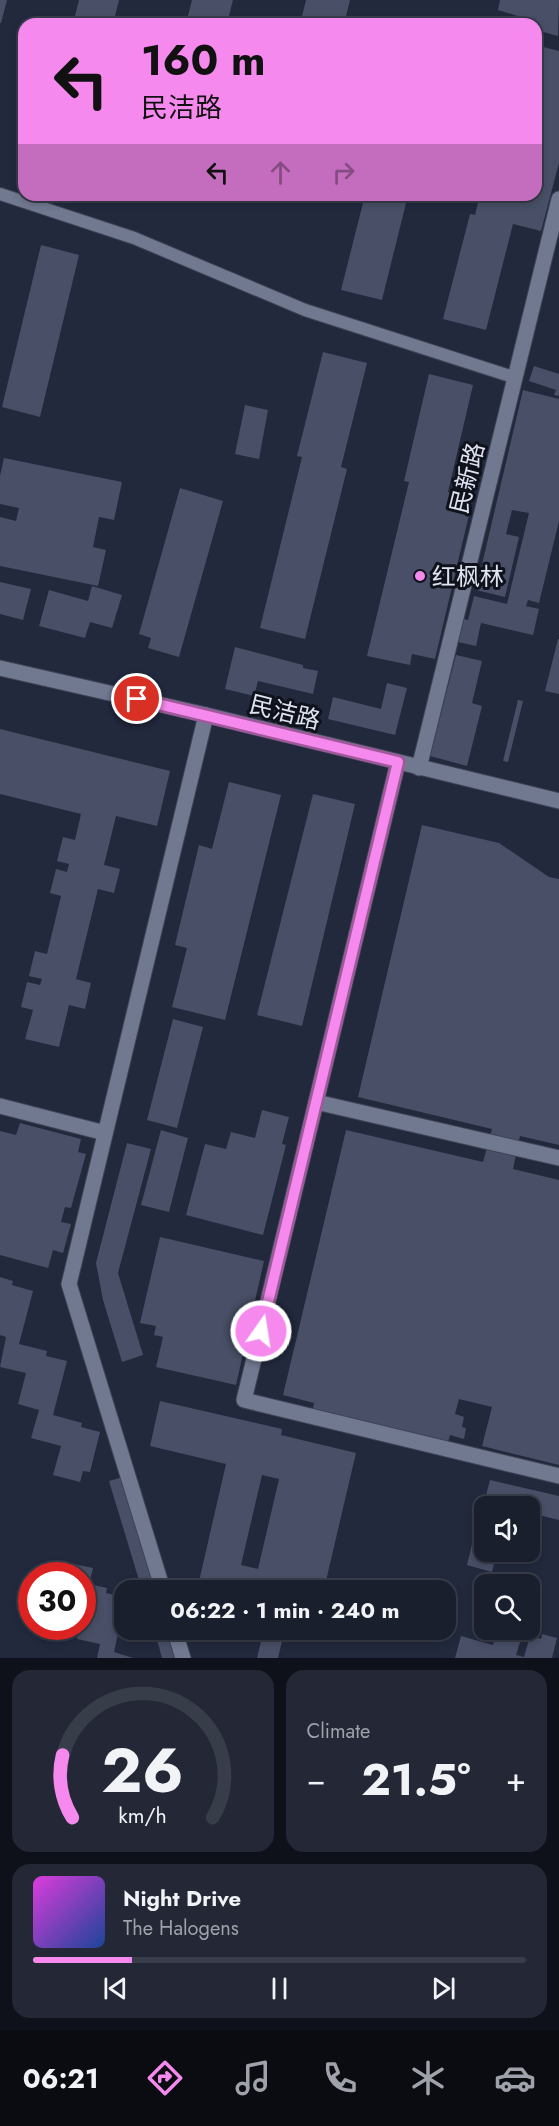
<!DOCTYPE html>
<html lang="en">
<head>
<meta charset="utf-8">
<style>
	body { margin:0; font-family:Jost,"Noto Sans SC",sans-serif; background:#232736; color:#f1f3f6; height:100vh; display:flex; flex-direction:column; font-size:22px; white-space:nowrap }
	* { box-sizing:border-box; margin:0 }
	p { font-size:20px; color:#9fa2aa }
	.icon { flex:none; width:33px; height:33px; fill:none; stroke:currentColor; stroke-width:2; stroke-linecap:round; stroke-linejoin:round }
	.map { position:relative; height:1658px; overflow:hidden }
	.side { display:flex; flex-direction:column; gap:12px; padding:12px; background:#0e1119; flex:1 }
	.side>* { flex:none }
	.guide { position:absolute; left:18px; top:18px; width:524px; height:183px; border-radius:18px; box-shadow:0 3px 9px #0003,0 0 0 2px #383d4a; background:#f589ee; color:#111; overflow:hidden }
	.controls { position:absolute; left:474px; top:1496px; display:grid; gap:12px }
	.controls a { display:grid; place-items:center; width:66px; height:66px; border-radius:12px; background:#1a1f2e; box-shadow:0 3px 9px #0003,0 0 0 2px #383d4a; font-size:30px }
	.speed { position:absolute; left:18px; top:1562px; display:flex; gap:12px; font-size:30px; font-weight:700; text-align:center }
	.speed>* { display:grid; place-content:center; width:78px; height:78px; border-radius:50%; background:#1a1f2e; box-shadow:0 3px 9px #0003,0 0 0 2px #383d4a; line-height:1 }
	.speed .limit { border:9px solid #d22; background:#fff; color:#111 }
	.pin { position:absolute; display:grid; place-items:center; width:51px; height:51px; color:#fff; margin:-26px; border:3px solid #fff; border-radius:50%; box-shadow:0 2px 6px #0007 }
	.me { position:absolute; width:66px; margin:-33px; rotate:13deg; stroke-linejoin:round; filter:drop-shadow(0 0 4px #0008) }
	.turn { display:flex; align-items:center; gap:21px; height:126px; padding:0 24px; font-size:27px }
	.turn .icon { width:78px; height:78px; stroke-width:2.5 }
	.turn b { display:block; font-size:42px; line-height:51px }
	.lanes { display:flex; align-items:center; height:57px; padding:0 24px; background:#0003; justify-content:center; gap:30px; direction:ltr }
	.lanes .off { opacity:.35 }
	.big { font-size:45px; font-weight:700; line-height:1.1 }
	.side .tile { flex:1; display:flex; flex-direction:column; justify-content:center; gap:9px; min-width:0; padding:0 21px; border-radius:18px; background:#232736 }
	.side .dial { align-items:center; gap:0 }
	.dial svg { height:156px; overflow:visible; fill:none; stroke:#383d4a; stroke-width:7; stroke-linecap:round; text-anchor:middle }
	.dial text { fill:#f1f3f6; stroke:none }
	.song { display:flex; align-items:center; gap:18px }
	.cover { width:72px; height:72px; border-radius:9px; background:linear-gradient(135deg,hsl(300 70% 55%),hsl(220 70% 35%)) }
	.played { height:6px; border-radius:3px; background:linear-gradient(90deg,#f589ee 20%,#383d4a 20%) }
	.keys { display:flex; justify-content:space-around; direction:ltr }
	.heat { display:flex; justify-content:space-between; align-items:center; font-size:33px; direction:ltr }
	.side .tiles { flex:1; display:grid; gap:12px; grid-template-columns:1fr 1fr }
	.tile:last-child { grid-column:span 2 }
	.trip { position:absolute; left:114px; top:1580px; width:342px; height:60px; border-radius:18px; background:#1a1f2e; box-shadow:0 3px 9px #0003,0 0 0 2px #383d4a; font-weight:700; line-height:60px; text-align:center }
	.menu { display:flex; height:96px; justify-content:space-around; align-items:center; background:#0a0c12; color:#9fa2aa }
	.menu .icon { width:42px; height:42px }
	.menu .on { color:#f589ee }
	.menu b { font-size:27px; color:#f1f3f6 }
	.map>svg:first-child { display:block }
	.building { fill:#484f66; fill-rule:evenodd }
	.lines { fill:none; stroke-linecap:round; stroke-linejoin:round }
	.service-casing { stroke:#3f4355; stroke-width:14 }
	.minor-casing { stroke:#3f4355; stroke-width:17 }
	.tertiary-casing { stroke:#3f4355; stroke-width:17 }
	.service { stroke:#717991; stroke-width:12 }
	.minor { stroke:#717991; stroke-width:15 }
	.tertiary { stroke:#717991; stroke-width:15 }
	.route-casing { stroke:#9f599b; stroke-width:15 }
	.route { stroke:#f589ee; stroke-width:10 }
	.poi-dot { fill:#f589ee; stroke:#0f121b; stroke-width:2 }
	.labels { text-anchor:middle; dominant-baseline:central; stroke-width:6; stroke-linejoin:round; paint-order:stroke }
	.street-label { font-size:24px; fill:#dfe3f1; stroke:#0f121b }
	.poi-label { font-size:24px; fill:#dfe3f1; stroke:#0f121b; text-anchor:start }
</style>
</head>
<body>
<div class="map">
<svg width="559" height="1658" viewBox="0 0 559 1658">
	<rect width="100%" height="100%" fill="#22293d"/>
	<!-- building -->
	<g class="building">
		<path d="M0 0H7L1 23H0Z"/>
		<path d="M79 0H119L113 24H73Z"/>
		<path d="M192 0H233L227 24H186Z"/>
		<path d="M306 0H350L344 24H300Z"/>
		<path d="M500 0H559L558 36 536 30V24H520L521 17 498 10Z"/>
		<path d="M414 16 443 23V24H412Z"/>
		<path d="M536 45 559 51V163L541 231 513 224 486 330 443 319 470 214 475 215 480 195H536Z"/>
		<path d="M365 195H408L382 300 341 290Z"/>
		<path d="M41 245 79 255 40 417 2 407Z"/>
		<path d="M323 352 367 363 341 467 347 469 305 639 260 628 302 457 297 456Z"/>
		<path d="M534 366 559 374V396L554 395 556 390 529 381Z"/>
		<path d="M429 374 473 385 448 492 473 498 435 659 412 654 410 665 367 656 409 482 404 481Z"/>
		<path d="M523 390 559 399V521L539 603 528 600 526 606 539 609 533 635 481 623 476 646 458 642 464 619 468 620 474 596 507 604 529 513 512 510 506 534 519 537 505 597 476 590Z"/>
		<path d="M245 405 268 410 259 459 235 454Z"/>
		<path d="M4 458 122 482 114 520 99 517 93 547 106 550 98 586 0 566V517L16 521 19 508 0 504V476Z"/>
		<path d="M180 488 223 501 179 657 148 648 151 638 139 634Z"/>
		<path d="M0 582 31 589 23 620 0 614Z"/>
		<path d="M92 586 122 595 112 628 90 622 85 638 39 626 49 590 88 601Z"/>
		<path d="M558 639H559V694L545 691Z"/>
		<path d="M235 647 303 665V668L318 671 313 694 258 681 254 696 225 689Z"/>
		<path d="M456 655 482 661 472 703 482 706 467 766 430 756Z"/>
		<path d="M387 683 407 688 395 735 328 719 333 697 381 709Z"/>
		<path d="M518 700 523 701 508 762 503 761Z"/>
		<path d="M0 729 170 771 157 826 116 816 104 865 120 869 114 893 98 889 76 979 91 983 85 1009 69 1005 59 1047 25 1039 33 1010 21 1007 27 982 40 985 42 979 29 976 35 951 47 954 61 896 50 893 56 869 67 872 69 864 57 861 63 837 75 840 81 814 0 794Z"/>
		<path d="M229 782 281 795 225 1020 172 1007 187 948 175 945 199 845 212 849Z"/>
		<path d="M313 794 355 804 302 1026 257 1015Z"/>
		<path d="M422 825 499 843 549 877 559 879V1145L520 1136 513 1169 559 1180V1465L482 1446 492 1407 459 1399 455 1414 464 1417 462 1427 466 1428 464 1439 450 1435 447 1446 312 1414 314 1403 283 1395 346 1130 483 1162 492 1129 358 1097Z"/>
		<path d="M173 1019 203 1027 177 1128 147 1120Z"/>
		<path d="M262 1110 289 1117 282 1144 286 1145 263 1235 186 1215 205 1144 226 1149 231 1132 255 1138Z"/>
		<path d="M20 1123 81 1139 78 1152 86 1154 71 1208 65 1207 61 1222 71 1224 63 1253 53 1250 48 1268 0 1255V1131L16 1135Z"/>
		<path d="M161 1130 188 1138 169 1212 141 1205Z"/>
		<path d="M127 1143 151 1149 118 1273 143 1355 122 1362 103 1300 96 1263Z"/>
		<path d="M160 1237 264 1261 236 1385 156 1367 163 1337 154 1335 156 1326 140 1323Z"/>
		<path d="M0 1277 13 1281 12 1285 33 1291 19 1344 47 1351 46 1356 67 1361 53 1415 82 1423 81 1427 100 1432 90 1472 83 1471 80 1482 53 1475 61 1446 31 1438 39 1410 18 1404 26 1373 0 1367 6 1337 0 1335Z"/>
		<path d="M160 1401 282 1429 281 1435 356 1453 325 1585 319 1584 317 1590 205 1589 200 1577 226 1464 150 1446ZM262 1475 279 1479 258 1569 241 1565Z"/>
		<path d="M130 1475 165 1590H142L109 1481Z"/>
		<path d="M490 1480 559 1496V1520L530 1513V1506H498L484 1503Z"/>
		<path d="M475 1532 484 1535V1551H497L492 1572 467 1565Z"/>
		<path d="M68 1563 93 1568 89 1584 107 1588 106 1593 124 1597V1606L114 1652 133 1658H97L100 1644 77 1639 80 1626H82L84 1607H82V1575H65Z"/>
		<path d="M154 1629H177L184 1655 173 1658H162Z"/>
		<path d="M264 1629H285L278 1658H257Z"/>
		<path d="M502 1629 517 1630 514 1641 520 1642 516 1655 524 1657 530 1636 541 1639 542 1634 557 1638 552 1658H455L461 1636 493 1645 496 1635 501 1637Z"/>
	</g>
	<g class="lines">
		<defs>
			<path id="service" d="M0 194 134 238 305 310 516 378"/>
			<g id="minor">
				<path d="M398 762 316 1102 559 1158"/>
				<path d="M419 768 559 199"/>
				<path d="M316 1102 244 1400 559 1476"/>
				<path d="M0 1106 105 1133"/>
				<path d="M163 1590 69 1284 206 715"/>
				<path d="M174 1629 183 1658"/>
			</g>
			<path id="tertiary" d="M0 668 206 715 559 801"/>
		</defs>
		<!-- service casing -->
		<use href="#service" class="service-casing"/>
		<!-- minor casing -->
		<use href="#minor" class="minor-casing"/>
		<!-- tertiary casing -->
		<use href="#tertiary" class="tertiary-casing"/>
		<!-- service -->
		<use href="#service" class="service"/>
		<!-- minor -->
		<use href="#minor" class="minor"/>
		<!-- tertiary -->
		<use href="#tertiary" class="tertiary"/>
	</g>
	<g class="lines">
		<defs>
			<path id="route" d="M137 699 398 762 261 1331"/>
		</defs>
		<!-- route casing -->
		<use href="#route" class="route-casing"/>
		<!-- route -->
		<use href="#route" class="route"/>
	</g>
	<!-- markers -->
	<circle class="poi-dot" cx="420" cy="576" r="6"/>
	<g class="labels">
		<!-- street labels -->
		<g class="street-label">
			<text transform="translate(467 478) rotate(-76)">民新路</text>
			<text transform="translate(285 712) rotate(14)">民洁路</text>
		</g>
		<!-- poi labels -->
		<g class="poi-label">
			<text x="432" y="576">红枫林</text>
		</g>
	</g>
</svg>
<div class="controls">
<a><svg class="icon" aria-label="sound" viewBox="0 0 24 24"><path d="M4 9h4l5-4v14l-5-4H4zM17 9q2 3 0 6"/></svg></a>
<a><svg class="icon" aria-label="search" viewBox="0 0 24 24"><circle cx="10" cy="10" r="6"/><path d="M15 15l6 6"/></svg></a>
</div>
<div class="speed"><div class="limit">30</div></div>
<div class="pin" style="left:137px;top:699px;background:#d93025"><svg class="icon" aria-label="arrive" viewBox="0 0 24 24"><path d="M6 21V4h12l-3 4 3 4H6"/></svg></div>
<svg class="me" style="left:261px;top:1331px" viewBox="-20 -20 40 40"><circle r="17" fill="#f589ee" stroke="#fff" stroke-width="3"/><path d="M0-11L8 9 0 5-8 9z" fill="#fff"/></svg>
<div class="trip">06:22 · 1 min · 240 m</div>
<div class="guide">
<div class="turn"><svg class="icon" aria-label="left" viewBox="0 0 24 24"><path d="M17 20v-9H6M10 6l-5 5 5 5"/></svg><div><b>160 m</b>民洁路</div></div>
<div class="lanes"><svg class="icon" aria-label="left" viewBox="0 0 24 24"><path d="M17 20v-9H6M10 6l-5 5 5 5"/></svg><svg class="icon off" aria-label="ahead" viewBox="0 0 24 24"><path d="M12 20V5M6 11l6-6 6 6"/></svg><svg class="icon off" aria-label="right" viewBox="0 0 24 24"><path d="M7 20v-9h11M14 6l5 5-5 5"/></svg></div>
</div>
</div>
<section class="side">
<div class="tiles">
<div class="tile dial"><svg viewBox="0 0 100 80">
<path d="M14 69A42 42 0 1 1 86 69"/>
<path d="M14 69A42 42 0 0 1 9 37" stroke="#f589ee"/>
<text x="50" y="56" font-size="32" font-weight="700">26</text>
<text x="50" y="72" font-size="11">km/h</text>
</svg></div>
<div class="tile"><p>Climate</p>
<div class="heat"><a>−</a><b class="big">21.5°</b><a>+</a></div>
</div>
<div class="tile">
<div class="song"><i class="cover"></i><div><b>Night Drive</b><p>The Halogens</p></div></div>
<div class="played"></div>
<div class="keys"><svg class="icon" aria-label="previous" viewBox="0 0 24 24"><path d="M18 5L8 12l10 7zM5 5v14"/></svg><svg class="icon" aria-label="pause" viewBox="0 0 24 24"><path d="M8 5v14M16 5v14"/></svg><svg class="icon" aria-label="next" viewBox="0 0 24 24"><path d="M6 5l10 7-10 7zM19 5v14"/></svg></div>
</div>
</div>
</section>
<nav class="menu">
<b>06:21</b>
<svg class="icon on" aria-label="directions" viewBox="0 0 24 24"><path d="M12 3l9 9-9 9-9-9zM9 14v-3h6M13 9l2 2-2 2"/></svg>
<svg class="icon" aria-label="music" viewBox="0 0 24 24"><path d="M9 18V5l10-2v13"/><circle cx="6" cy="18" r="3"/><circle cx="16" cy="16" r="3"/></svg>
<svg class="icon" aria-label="phone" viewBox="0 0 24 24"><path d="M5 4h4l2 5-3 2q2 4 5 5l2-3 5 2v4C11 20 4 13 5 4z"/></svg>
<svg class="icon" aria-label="climate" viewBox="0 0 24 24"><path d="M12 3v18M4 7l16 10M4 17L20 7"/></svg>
<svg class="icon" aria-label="car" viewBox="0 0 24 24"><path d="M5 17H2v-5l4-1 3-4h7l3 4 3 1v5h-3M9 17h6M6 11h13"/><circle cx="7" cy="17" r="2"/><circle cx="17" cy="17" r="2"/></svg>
</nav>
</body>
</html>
